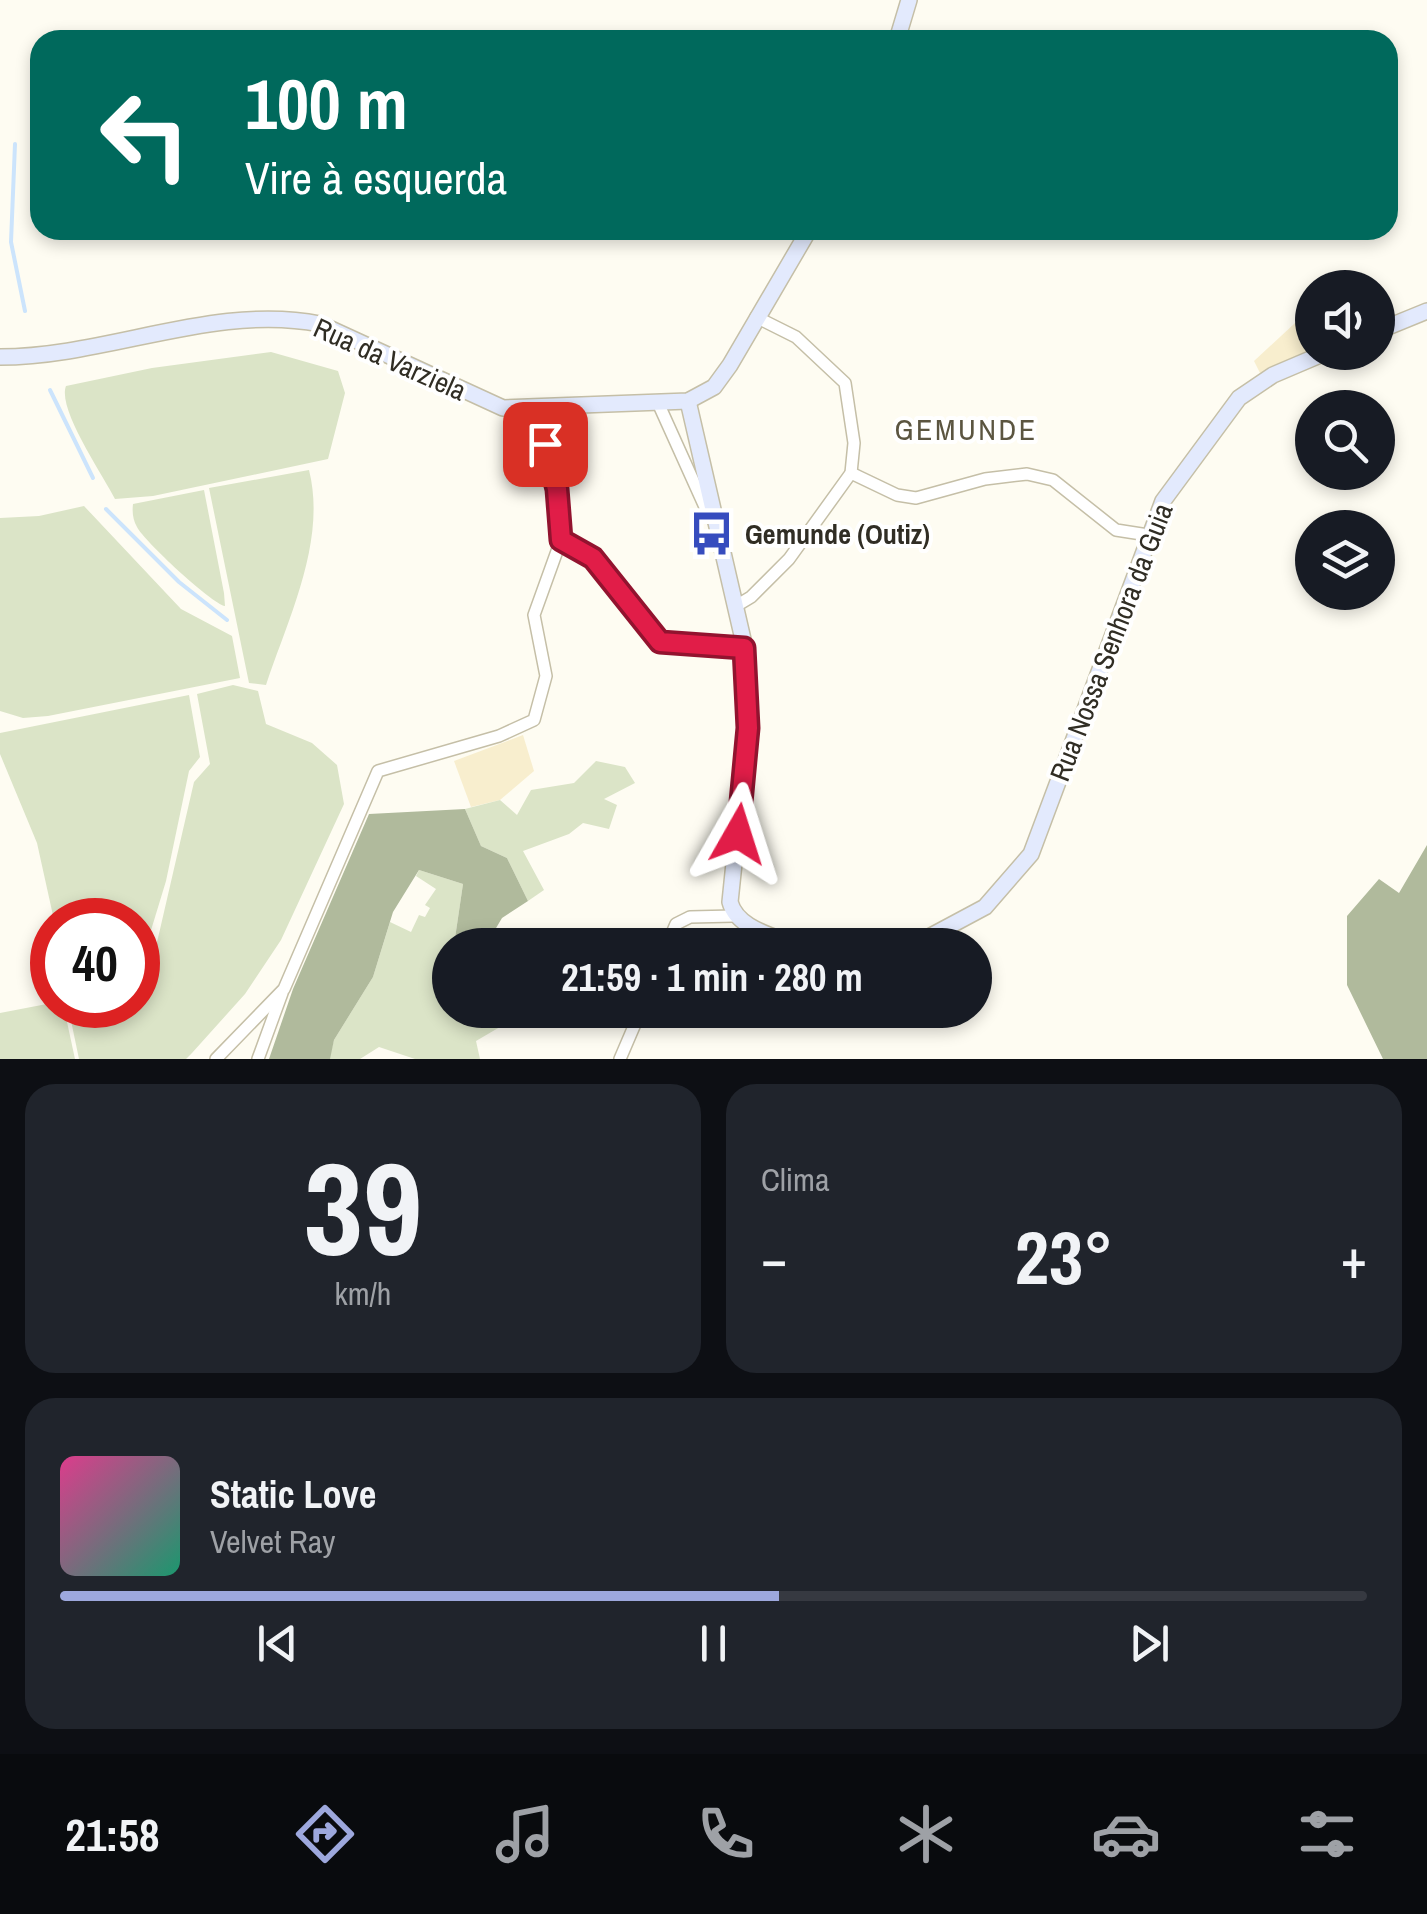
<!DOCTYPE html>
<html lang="pt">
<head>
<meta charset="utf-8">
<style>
	body { margin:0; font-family:"Archivo Narrow",sans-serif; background:#20242c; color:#f1f3f6; height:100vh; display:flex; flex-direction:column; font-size:38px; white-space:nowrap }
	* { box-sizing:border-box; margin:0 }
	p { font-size:32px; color:#9ea1a6 }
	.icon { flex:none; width:55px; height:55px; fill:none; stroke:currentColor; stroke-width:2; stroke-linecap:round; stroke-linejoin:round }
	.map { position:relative; height:1059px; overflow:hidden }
	.drawer { display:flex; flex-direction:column; gap:25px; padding:25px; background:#0d0f14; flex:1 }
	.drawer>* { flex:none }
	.banner { position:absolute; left:30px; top:30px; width:1368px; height:210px; border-radius:30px; box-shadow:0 5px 15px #0003; background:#00695c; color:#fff; overflow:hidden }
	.controls { position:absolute; left:1295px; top:270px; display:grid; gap:20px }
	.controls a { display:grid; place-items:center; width:100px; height:100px; border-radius:50%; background:#171b24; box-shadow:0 5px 15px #0003; font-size:50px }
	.speed { position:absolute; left:30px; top:898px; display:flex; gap:20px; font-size:50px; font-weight:700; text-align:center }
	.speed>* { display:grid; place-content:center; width:130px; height:130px; border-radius:50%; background:#171b24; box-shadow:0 5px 15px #0003; line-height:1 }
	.speed .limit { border:15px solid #d22; background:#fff; color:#111 }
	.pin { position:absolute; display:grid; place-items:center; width:85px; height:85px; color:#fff; margin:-42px; border-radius:20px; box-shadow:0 5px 15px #0006 }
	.me { position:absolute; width:110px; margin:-55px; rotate:6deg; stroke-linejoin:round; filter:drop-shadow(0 0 8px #0008) }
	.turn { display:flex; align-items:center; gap:35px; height:210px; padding:0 50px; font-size:45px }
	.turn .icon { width:130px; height:130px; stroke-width:2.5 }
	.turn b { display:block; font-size:70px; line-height:85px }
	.big { font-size:75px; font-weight:800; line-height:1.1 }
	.drawer .widget { flex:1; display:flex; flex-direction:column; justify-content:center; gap:15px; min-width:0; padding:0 35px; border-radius:30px; background:#20242c }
	.drawer .dial { align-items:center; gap:0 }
	.dial b { font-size:130px; line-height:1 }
	.song { display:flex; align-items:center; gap:30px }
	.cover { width:120px; height:120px; border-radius:15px; background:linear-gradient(135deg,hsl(330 70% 55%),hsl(160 70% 35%)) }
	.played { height:10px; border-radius:5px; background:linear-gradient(90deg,#9da8dd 55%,#363941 55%) }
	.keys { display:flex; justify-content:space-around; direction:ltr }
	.heat { display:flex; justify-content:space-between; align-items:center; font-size:55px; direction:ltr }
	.drawer .tiles { flex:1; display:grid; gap:25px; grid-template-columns:1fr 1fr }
	.widget:last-child { grid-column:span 2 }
	.trip { position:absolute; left:432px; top:928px; width:560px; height:100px; border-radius:50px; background:#171b24; box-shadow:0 5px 15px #0003; font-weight:800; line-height:100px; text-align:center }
	.menu { display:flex; height:160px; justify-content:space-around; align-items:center; background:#090b0e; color:#9ea1a6 }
	.menu .icon { width:70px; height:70px }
	.menu .selected { color:#9da8dd }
	.menu b { font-size:45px; color:#f1f3f6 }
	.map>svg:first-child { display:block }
	.built { fill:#f8eece }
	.green { fill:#dbe4c7 }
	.forest { fill:#b0ba9c }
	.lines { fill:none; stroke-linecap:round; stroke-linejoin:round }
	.stream { stroke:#cce4fc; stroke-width:4 }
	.street-casing { stroke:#c5bfa7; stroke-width:14 }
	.secondary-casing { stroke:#c5bfa7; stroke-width:18 }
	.street { stroke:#fff; stroke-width:11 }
	.secondary { stroke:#e3eafd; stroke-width:15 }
	.route-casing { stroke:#92132f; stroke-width:25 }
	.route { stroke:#e11d48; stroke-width:18 }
	.labels { text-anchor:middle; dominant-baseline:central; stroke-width:8; stroke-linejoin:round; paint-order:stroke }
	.street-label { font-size:28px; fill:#302d24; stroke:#fff }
	.poi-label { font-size:28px; font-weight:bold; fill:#302d24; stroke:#fff; text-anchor:start }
	.neighbourhood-label { font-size:30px; letter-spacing:2.5px; fill:#5b5540; stroke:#fff }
</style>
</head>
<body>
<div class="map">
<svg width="1427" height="1059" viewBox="0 0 1427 1059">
	<rect width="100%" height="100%" fill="#fefcf2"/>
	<!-- built -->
	<g class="built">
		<path d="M1312 318V351L1260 373 1254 361 1295 323Z"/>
		<path d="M523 735 534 771 500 800 471 807 454 761Z"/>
	</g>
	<!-- green -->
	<g class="green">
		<path d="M271 352 338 371 345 393 328 459 153 496 115 499C103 475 57 409 66 386L152 368Z"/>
		<path d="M309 470C327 541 288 619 266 685L249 683 209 488Z"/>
		<path d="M204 490 224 593 225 606C212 604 144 541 137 527 133 520 132 513 133 504Z"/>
		<path d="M84 506 181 609 232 636 240 678 48 716 23 718 0 711V518L39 516Z"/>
		<path d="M233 685 258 691 266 724 312 743 337 765 344 804 281 940 245 994 192 1053 186 1059H79L69 1011 92 1005H138V992L146 982 158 938 194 782 210 764 197 694Z"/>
		<path d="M189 695 200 757 189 771 166 881 138 973V920H54L37 843 0 754V733Z"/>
		<path d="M596 761 625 767 635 783 604 799 617 805 609 829 583 823 569 834 523 851 544 890 528 901 507 858 481 846 465 809 500 800 517 815 531 790 574 783Z"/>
		<path d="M419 870 463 884 454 945H450V1010H488L505 1024 476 1041 480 1059H415L379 1047 360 1059H329L334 1040 373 977 390 922 411 932 419 915 425 917 430 908 425 905 436 889 416 876Z"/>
		<path d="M52 1003 64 1008 75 1059H0V1013Z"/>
	</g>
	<!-- forest -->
	<g class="forest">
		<path d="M465 809 481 846 507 858 528 901 502 918 486 945H454L463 884 419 870 393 912 373 977 334 1040 330 1059H269L293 989 369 814Z"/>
		<path d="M1427 845V1059H1383L1347 985V916L1379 879 1399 893Z"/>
	</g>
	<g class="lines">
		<!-- stream -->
		<g class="stream">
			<path d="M15 144 11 242 25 311"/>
			<path d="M50 390 93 478"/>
			<path d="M106 509 179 582 227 620"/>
		</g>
		<defs>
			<g id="street">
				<path d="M659 405 710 518"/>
				<path d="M851 473 897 495 916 498 985 479 1027 474 1053 480 1116 530 1148 535"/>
				<path d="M561 540 593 559 660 642 745 648"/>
				<path d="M736 606 751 597 789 559 851 473 854 443 845 383 796 337 756 317"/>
				<path d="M667 945 676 924 690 917 734 916"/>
				<path d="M216 1059 284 989 378 771 499 736 534 720 546 676 534 615 561 540 557 489 545 444 518 409"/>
				<path d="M258 1059 282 993"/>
				<path d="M620 1059 641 1010"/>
			</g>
			<g id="secondary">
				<path d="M897 40 909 0"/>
				<path d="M1378 331 1427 311"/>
				<path d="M0 357C107 357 215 303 320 324L503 408 688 401 714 387 730 365 809 230"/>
				<path d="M688 401 745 648 748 728 730 902C737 928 771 935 794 945"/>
				<path d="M914 945 985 907 1031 854 1163 501 1239 398 1273 375 1327 352"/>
			</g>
		</defs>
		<!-- street casing -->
		<use href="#street" class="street-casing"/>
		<!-- secondary casing -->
		<use href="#secondary" class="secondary-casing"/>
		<!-- street -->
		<use href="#street" class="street"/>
		<!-- secondary -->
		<use href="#secondary" class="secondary"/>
	</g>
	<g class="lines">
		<defs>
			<path id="route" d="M545 444 557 489 561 540 593 558 660 642 744 648 748 728 738 834"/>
		</defs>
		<!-- route casing -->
		<use href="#route" class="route-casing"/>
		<!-- route -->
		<use href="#route" class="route"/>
	</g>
	<!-- icons -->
	<defs>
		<symbol id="bus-bare" viewBox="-9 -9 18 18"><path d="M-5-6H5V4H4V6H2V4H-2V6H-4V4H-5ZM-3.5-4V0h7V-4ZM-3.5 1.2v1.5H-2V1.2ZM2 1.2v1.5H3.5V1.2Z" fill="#364cbe" stroke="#fff" stroke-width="2.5" paint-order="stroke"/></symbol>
	</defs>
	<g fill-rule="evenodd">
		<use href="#bus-bare" x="680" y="502" width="63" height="63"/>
	</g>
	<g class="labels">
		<!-- street labels -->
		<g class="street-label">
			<text transform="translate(390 359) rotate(24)">Rua da Varziela</text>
			<text transform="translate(1111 642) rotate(-69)">Rua Nossa Senhora da Guia</text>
		</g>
		<!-- poi labels -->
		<g class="poi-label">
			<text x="745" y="534">Gemunde (Outiz)</text>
		</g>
		<!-- neighbourhood labels -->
		<g class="neighbourhood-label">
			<text x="966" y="429">GEMUNDE</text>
		</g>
	</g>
</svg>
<div class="controls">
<a><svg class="icon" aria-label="sound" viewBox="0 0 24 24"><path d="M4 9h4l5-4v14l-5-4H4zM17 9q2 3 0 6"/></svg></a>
<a><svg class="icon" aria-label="search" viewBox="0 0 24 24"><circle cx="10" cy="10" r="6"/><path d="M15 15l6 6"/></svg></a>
<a><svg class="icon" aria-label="layers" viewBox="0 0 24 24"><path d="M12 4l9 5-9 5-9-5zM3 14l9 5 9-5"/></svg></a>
</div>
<div class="speed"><div class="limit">40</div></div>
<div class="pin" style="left:545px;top:444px;background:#d93025"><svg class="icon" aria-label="arrive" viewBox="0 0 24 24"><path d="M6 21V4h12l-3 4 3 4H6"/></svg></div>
<svg class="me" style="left:738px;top:834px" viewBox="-20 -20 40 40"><path d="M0-17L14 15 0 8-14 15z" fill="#e11d48" stroke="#fff" stroke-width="4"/></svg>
<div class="trip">21:59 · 1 min · 280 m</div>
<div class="banner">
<div class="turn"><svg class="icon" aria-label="left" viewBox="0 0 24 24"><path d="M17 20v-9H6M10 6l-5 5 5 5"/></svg><div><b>100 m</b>Vire à esquerda</div></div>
</div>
</div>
<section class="drawer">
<div class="tiles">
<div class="widget dial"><b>39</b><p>km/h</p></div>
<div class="widget"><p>Clima</p>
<div class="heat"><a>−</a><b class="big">23°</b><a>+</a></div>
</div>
<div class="widget">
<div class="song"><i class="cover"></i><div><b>Static Love</b><p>Velvet Ray</p></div></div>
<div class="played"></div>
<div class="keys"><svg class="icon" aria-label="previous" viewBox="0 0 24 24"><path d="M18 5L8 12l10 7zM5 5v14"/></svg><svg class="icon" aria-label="pause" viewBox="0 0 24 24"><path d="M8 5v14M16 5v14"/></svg><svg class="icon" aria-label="next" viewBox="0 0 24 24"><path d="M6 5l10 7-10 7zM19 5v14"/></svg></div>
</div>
</div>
</section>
<nav class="menu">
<b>21:58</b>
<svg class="icon selected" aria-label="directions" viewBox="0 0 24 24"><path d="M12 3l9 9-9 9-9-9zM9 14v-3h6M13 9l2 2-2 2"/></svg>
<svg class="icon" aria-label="music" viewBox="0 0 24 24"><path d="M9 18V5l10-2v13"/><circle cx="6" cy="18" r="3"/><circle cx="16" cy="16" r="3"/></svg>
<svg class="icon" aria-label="phone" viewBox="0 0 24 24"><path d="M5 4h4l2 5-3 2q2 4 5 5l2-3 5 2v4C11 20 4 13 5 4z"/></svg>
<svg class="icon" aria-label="climate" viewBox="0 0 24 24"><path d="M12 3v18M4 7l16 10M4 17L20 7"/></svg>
<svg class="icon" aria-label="car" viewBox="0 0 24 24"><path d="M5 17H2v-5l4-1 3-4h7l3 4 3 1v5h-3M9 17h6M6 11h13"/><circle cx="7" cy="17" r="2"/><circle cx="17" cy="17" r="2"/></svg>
<svg class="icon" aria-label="filters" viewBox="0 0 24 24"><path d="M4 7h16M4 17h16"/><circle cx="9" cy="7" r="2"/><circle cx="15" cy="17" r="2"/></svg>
</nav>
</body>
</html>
